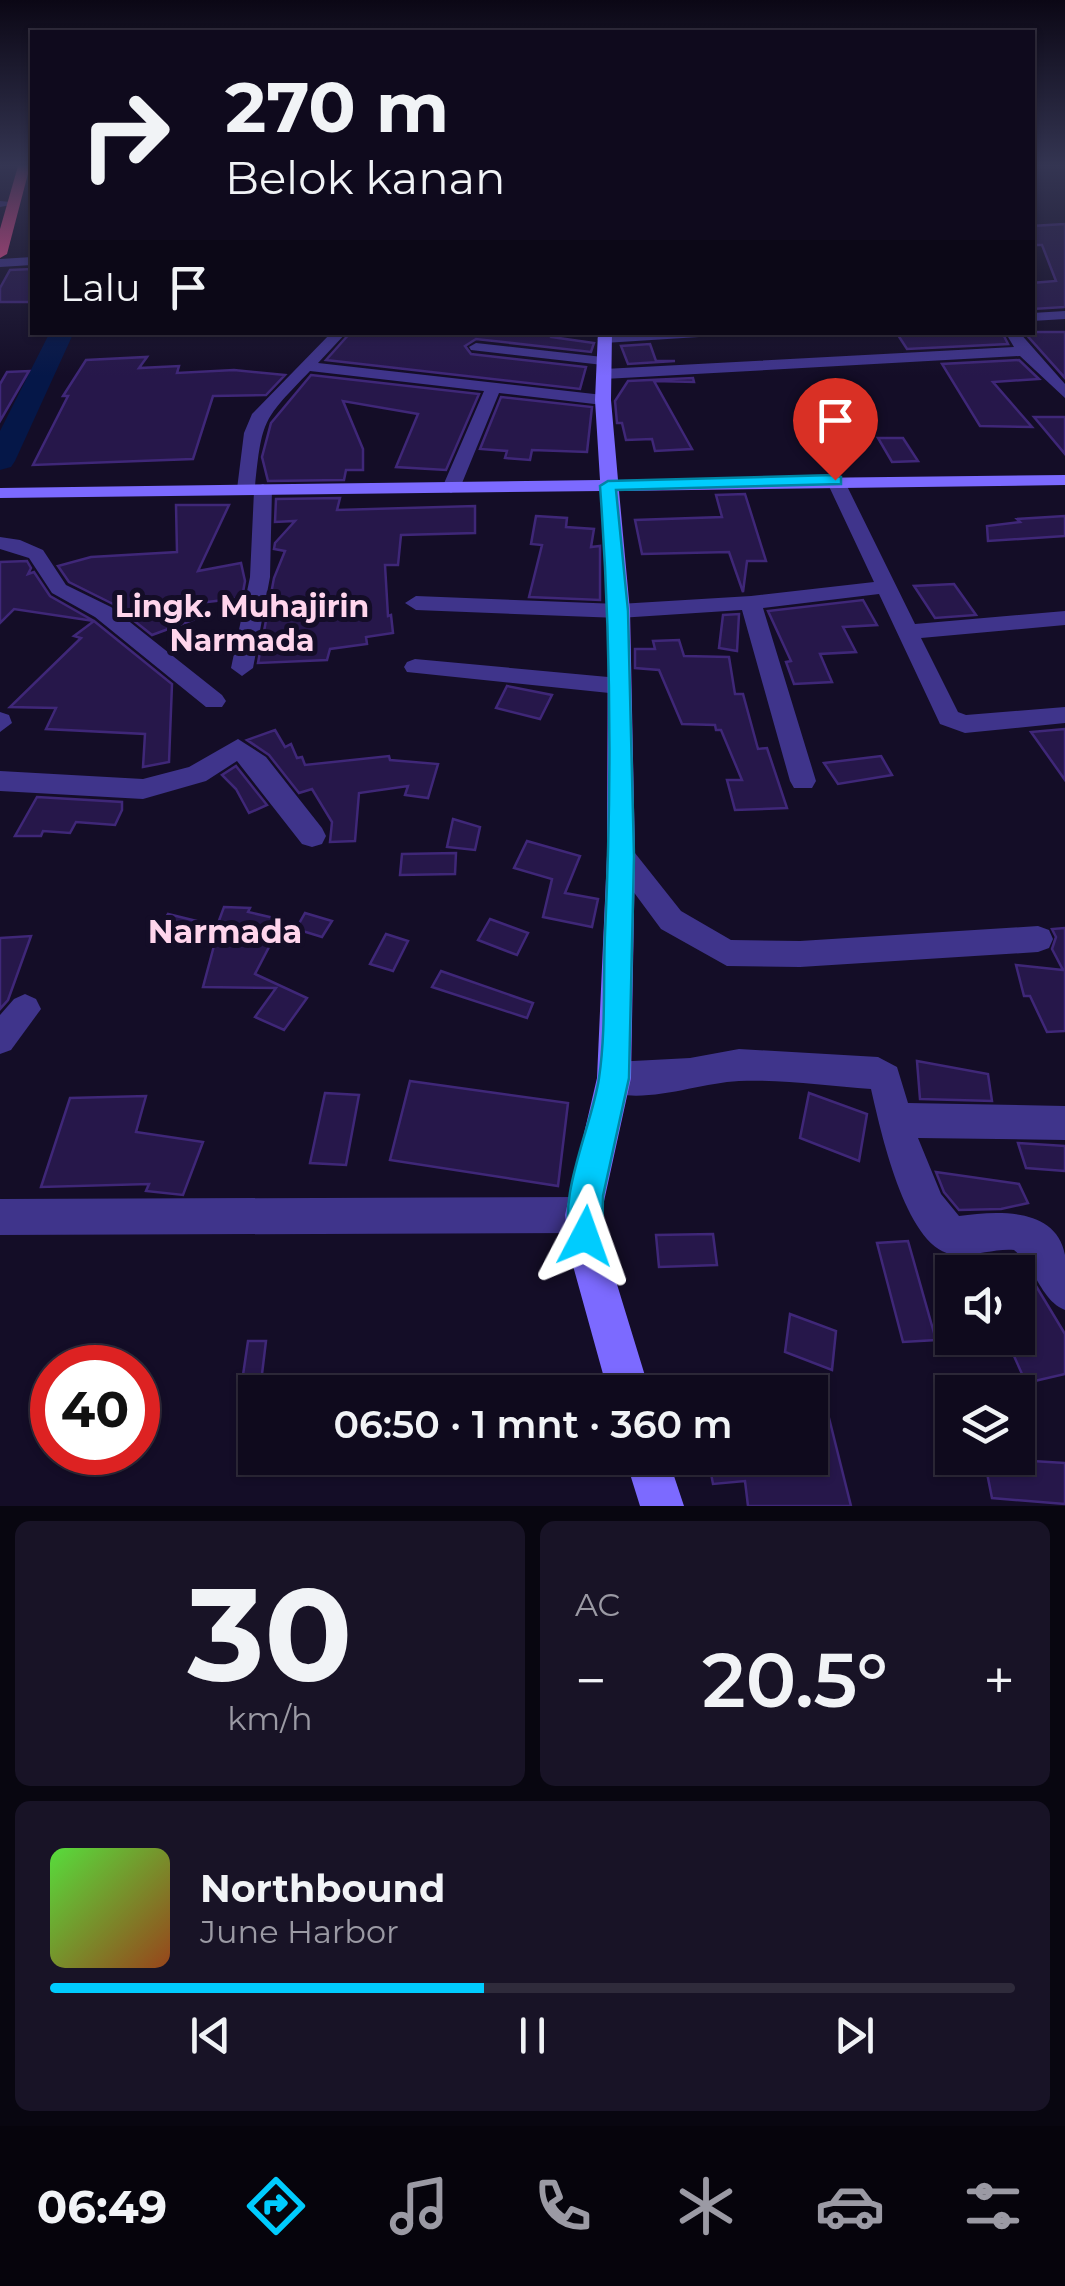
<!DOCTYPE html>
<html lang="id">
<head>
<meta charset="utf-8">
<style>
	body { margin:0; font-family:Montserrat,sans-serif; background:#181326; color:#f1f3f6; height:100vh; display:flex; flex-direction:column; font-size:38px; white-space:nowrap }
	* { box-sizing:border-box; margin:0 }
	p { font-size:32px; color:#9b9aa4 }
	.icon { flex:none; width:55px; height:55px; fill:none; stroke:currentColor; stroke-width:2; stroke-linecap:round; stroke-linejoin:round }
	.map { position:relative; height:1506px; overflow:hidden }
	.drawer { display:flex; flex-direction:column; gap:15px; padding:15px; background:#080610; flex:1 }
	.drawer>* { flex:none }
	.hud { position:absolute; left:30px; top:30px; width:1005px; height:305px; border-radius:0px; box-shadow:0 2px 8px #0004,0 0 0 2px #2f2b3b; background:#0f0a1d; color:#f1f3f6; overflow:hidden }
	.tools { position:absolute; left:935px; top:1255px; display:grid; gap:20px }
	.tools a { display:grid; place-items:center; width:100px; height:100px; border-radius:0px; background:#0f0a1d; box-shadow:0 2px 8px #0004,0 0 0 2px #2f2b3b; font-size:50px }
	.speed { position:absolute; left:30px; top:1345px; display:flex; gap:20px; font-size:50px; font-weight:700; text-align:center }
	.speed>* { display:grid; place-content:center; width:130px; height:130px; border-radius:50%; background:#0f0a1d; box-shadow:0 2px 8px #0004,0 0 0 2px #2f2b3b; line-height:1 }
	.speed .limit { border:15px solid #d22; background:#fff; color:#111 }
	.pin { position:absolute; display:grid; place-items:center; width:85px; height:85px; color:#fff; margin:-102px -42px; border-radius:50% 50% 50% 0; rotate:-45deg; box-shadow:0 0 10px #0007 }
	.pin .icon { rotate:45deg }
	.me { position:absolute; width:110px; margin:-55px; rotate:4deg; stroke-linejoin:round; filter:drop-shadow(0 0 8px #0008) }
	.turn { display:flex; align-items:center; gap:35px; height:210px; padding:0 30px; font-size:45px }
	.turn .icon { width:130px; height:130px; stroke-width:2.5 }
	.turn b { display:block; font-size:70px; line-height:85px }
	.then { display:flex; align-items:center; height:95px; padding:0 30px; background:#0003; gap:20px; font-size:38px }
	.big { font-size:75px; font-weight:600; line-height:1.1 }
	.drawer .widget { flex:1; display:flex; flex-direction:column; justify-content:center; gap:15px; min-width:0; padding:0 35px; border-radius:15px; background:#181326 }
	.drawer .dial { align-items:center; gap:0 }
	.dial b { font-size:130px; line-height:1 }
	.song { display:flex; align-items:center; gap:30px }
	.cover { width:120px; height:120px; border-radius:15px; background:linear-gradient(135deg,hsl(110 70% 55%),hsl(20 70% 35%)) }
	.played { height:10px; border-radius:5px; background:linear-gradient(90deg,#00ccfe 45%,#2f2b3b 45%) }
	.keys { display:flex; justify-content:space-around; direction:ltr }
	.heat { display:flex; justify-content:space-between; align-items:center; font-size:55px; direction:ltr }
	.drawer .tiles { flex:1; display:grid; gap:15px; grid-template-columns:1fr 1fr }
	.widget:last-child { grid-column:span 2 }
	.trip { position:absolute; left:238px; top:1375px; width:590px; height:100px; border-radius:0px; background:#0f0a1d; box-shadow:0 2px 8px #0004,0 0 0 2px #2f2b3b; font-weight:600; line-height:100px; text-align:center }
	.tabs { display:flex; height:160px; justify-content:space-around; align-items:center; background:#06040c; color:#9b9aa4 }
	.tabs .icon { width:70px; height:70px }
	.tabs .on { color:#00ccfe }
	.tabs b { font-size:45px; color:#f1f3f6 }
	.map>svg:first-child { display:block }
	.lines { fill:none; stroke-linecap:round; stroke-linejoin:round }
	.river { fill:#051748; fill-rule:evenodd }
	.building { fill:#26174a; stroke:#3f2778; stroke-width:2.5 }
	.street { fill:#3f348b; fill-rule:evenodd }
	.secondary { fill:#7c6aff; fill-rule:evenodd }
	.highway { fill:#ff4e92; fill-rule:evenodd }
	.route { fill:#00ccfe; stroke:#0085a5; stroke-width:2.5 }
	.labels { text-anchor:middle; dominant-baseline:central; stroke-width:10; stroke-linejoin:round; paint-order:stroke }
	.neighbourhood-label { font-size:30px; font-weight:bold; fill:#ffd5ec; stroke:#140d27 }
	.quarter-label { font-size:32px; font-weight:bold; fill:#ffd5ec; stroke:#140d27 }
</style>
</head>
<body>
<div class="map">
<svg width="1065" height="1506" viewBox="0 0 1065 1506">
	<rect width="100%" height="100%" fill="#140d27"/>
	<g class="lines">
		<!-- river -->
		<path class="river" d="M50 332H74L15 461 11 467 0 470V431Z"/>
	</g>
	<!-- building -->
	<g class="building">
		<path d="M1065 224V307L1033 309 1032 283 1056 281 1042 245H1032V226Z"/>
		<path d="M32 269V302H0V288L10 270Z"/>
		<path d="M351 332H557L552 337 594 343 591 352 476 339 465 346 471 354 586 367 580 389 326 360Z"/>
		<path d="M896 332H1002L1008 344 907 349Z"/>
		<path d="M1024 332H1065V378Z"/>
		<path d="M650 344 656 361H675L628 364 621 346Z"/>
		<path d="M147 357 139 368 179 366 177 373 234 370 285 375 266 395 213 396 193 459 33 465 68 396H63L86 360Z"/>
		<path d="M1019 360 1039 379 993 382 1032 427 980 426 942 364Z"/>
		<path d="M29 371 0 421V384L7 372Z"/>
		<path d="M311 375 479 394 446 470 396 467 418 414 343 401 363 449V470H346L344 480 268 481 262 457 271 423Z"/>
		<path d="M693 378 694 382 654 381 692 449 655 451 652 439 626 440 622 423H617L615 401 628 381Z"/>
		<path d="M501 397 592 407 587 452 532 450 530 460 505 458 507 451 480 449Z"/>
		<path d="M1034 417H1065V454Z"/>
		<path d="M878 438H903L918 461 892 462Z"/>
		<path d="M745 494 766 561H747L743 592 729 552 642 554 635 520 722 517 716 495Z"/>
		<path d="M340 498 337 510 475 506V533L401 535 398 565H385L388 616 391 615 393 633 366 637 367 644 330 649 327 660 258 663 274 578 285 551 274 549 275 543 295 521 275 522 276 499Z"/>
		<path d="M176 505H229L198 571 241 563 245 581 242 598 189 604 198 618 152 635 113 604 69 582 58 566 91 557 177 552Z"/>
		<path d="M536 516 567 518 566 527 594 529 591 547 600 546V600L529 597 542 545 531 544Z"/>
		<path d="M1065 516V536L988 541 987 526 1020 522 1017 519Z"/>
		<path d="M27 561 31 568 28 574 34 572 50 596 94 621 14 609 0 623V562Z"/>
		<path d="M954 584 976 615 935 618 914 586Z"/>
		<path d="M863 600 877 625 843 627 856 652 820 654 832 682 794 684 786 662 791 661 768 611Z"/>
		<path d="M739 614 737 651 719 648 723 615Z"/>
		<path d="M94 621 172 684 169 762 143 767 145 734 46 729 56 708 10 707 81 638 74 636Z"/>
		<path d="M679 640 684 656 729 657 735 694H743L758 749 767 748 787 808 735 810 727 780H742L721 730H716L715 725 682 724 659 670 635 668V649H655L653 641Z"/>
		<path d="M507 686 552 695 540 719 496 708Z"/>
		<path d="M1065 729V780L1031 732Z"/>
		<path d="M275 730 285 747 291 744 297 758 302 757 305 765 389 756 390 760 438 764 428 798 405 795 408 786 359 793 355 841 330 842 332 822 312 789 299 793 269 755 247 740Z"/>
		<path d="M881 756 892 775 838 784 824 763Z"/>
		<path d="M236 766 267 805 249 813 236 789 222 775Z"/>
		<path d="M37 797 122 802V810L115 825 76 822 70 833 43 831 41 836H15Z"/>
		<path d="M453 819 480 827 475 850 447 847Z"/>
		<path d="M527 841 580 856 565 893 598 899 592 927 543 917 552 879 514 868Z"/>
		<path d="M456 853 455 874 400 875 402 854Z"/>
		<path d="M224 907 250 908 248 912 283 920 255 974 307 998 284 1030 255 1017 276 988 203 987 215 942 157 931 168 914 217 926Z"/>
		<path d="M305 913 332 921 322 937 296 929Z"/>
		<path d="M490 919 528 933 517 955 478 940Z"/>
		<path d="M1065 928V1031L1047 1032 1030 996H1024L1016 965 1063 970 1052 949 1056 937 1052 929Z"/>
		<path d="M386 934 408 941 393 971 370 964Z"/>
		<path d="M31 936 8 1000 0 1009V938Z"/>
		<path d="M441 971 533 1003 527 1018 432 987Z"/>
		<path d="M917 1061 988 1074 992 1101 920 1099Z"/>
		<path d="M410 1081 568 1103 558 1186 390 1160Z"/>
		<path d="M325 1093 359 1095 346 1165 310 1163Z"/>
		<path d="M809 1093 867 1114 859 1161 800 1138Z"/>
		<path d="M146 1096 136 1132 203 1142 183 1195 146 1191 149 1184 41 1187 70 1098Z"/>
		<path d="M1018 1143 1065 1146V1171L1026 1168Z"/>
		<path d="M936 1172 1019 1184 1028 1203 1001 1209 959 1210 944 1192Z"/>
		<path d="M713 1234 717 1265 659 1267 656 1235Z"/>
		<path d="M908 1241 936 1340 903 1342 877 1243Z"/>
		<path d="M1030 1276 1065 1334V1374L1026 1383 1006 1338H1018V1279Z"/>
		<path d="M790 1314 836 1331 832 1370 785 1352Z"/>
		<path d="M248 1341H266L262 1374 243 1375Z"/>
		<path d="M829 1418 851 1506H748L745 1481 713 1484 708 1458H810V1420Z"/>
		<path d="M984 1458 1065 1463V1504L992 1498Z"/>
	</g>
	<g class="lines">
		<!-- street -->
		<g class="street">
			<path d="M0 201 21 203 0 207Z"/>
			<path d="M32 257V265L0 267V259Z"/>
			<path d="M1065 311V319L1032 321V313Z"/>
			<path d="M332 332H347L318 363 603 395 611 400 603 405 499 393 460 488 451 493 442 488 484 391 310 371C263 420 262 418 255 487L263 484 272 489 270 577 253 668 242 676 231 668 250 577 254 491 246 494 237 489 244 433 252 414Z"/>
			<path d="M639 332H722L715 336 604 343 597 339 604 335Z"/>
			<path d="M1005 332H1019L1065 384V398L1020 356 604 379 596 374 604 369 1014 347Z"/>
			<path d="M476 343 603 357 610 361 603 365 471 350 469 347Z"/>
			<path d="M835 475 844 480 915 624 1065 611V625L921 638 958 712 966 715 1065 707V723L965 733 940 724 879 594 763 608 816 781 812 788H794L790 781 742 610 619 618 416 610 405 603 416 596 619 604 751 596 874 582 826 480Z"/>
			<path d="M0 537 20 540 43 550 66 585 111 607 222 695 226 701 222 707H206L95 617 52 593 29 558 0 549Z"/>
			<path d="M415 659 619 678 631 686 619 694 407 672 404 667 407 662Z"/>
			<path d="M0 712 9 715 12 723 0 732Z"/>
			<path d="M238 739 266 757 322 828 326 836 322 844 312 847 302 844 237 761 206 781 143 799 0 791V771L143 779 189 767Z"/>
			<path d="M621 845 631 848 681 911 731 940 800 941 1038 926 1049 930 1053 939 1049 948 1038 952 800 967 727 966 661 929 607 856 611 848Z"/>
			<path d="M25 994 36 999 41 1009 11 1050 0 1054V1015L14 999Z"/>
			<path d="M739 1049 878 1057 897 1067 908 1103 1065 1106V1140L918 1138 941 1194 959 1216C995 1211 1056 1206 1065 1255 1065 1272 1065 1293 1065 1310 1040 1300 1036 1267 1014 1250 994 1248 971 1258 951 1254 905 1246 880 1128 871 1089 828 1086 782 1079 739 1081 697 1083 644 1106 602 1090L597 1078 602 1066 614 1062 690 1058Z"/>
			<path d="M583 1197 596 1202 601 1215 596 1228 583 1233 0 1235V1199Z"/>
		</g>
		<!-- secondary -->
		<g class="secondary">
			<path d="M598 332H612L611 400 618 480 1065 475V485L619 491 630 611 635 856 631 1078 601 1215 608 1255 650 1392H608L570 1255 565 1215 597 1078 607 856 608 611 601 491 0 498V488L600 480 595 400Z"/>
			<path d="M625 1458H668L684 1506H640Z"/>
		</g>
		<!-- highway -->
		<path class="highway" d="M18 166H30L7 254 0 258V229Z"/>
	</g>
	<!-- sky -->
	<linearGradient id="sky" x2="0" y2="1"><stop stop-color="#0b0715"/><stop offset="0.44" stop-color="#343552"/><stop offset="1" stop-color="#343552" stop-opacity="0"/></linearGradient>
	<rect width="1065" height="376" fill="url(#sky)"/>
	<!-- route -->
	<path class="route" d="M835 475 841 477V484L616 490 628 611 634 856 629 1078 603 1196 602 1236 597 1248 585 1253 573 1248C554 1201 592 1127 599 1078 606 1031 603 981 605 934 612 784 611 635 600 486L608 481Z"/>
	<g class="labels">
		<!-- neighbourhood labels -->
		<g class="neighbourhood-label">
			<text x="242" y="606">Lingk. Muhajirin<tspan x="242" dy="34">Narmada</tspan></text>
		</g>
		<!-- quarter labels -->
		<g class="quarter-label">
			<text x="225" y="931">Narmada</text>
		</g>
	</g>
</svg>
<div class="tools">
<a><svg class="icon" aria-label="sound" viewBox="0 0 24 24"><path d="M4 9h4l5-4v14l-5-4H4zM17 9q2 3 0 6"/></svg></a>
<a><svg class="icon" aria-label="layers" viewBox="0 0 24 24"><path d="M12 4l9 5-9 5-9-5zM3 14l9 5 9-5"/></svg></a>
</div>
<div class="speed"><div class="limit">40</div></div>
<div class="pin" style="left:835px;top:480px;background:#d93025"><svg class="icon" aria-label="arrive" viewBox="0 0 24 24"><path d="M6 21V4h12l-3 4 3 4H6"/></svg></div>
<svg class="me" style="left:585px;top:1236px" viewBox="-20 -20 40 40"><path d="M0-17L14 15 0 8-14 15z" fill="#00ccfe" stroke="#fff" stroke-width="4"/></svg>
<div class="trip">06:50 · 1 mnt · 360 m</div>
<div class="hud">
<div class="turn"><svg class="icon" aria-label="right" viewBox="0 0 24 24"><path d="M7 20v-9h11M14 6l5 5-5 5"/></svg><div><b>270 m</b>Belok kanan</div></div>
<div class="then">Lalu<svg class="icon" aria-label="arrive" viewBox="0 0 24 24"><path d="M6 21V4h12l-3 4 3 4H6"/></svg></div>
</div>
</div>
<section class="drawer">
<div class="tiles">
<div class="widget dial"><b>30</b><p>km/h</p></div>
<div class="widget"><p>AC</p>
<div class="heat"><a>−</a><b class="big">20.5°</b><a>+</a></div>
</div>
<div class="widget">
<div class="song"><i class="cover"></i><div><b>Northbound</b><p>June Harbor</p></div></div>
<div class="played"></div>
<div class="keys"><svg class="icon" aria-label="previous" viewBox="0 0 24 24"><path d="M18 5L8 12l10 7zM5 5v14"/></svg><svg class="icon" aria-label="pause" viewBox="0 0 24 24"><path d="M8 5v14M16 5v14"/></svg><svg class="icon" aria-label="next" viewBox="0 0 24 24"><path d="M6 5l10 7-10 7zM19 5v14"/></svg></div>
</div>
</div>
</section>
<nav class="tabs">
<b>06:49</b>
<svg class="icon on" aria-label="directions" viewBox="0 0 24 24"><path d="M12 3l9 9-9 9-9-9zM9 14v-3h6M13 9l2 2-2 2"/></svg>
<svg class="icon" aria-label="music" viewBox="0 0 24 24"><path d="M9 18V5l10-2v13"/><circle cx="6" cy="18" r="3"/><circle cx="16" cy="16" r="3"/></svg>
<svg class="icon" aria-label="phone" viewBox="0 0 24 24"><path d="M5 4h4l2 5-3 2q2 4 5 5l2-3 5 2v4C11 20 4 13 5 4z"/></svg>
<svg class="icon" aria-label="climate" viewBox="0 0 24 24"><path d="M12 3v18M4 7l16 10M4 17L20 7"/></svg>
<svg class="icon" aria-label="car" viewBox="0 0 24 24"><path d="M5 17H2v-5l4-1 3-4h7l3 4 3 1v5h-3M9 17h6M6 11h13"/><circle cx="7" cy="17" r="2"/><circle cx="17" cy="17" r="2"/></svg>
<svg class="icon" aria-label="filters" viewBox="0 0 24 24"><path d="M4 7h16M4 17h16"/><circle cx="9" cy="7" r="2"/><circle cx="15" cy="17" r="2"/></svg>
</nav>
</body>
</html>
